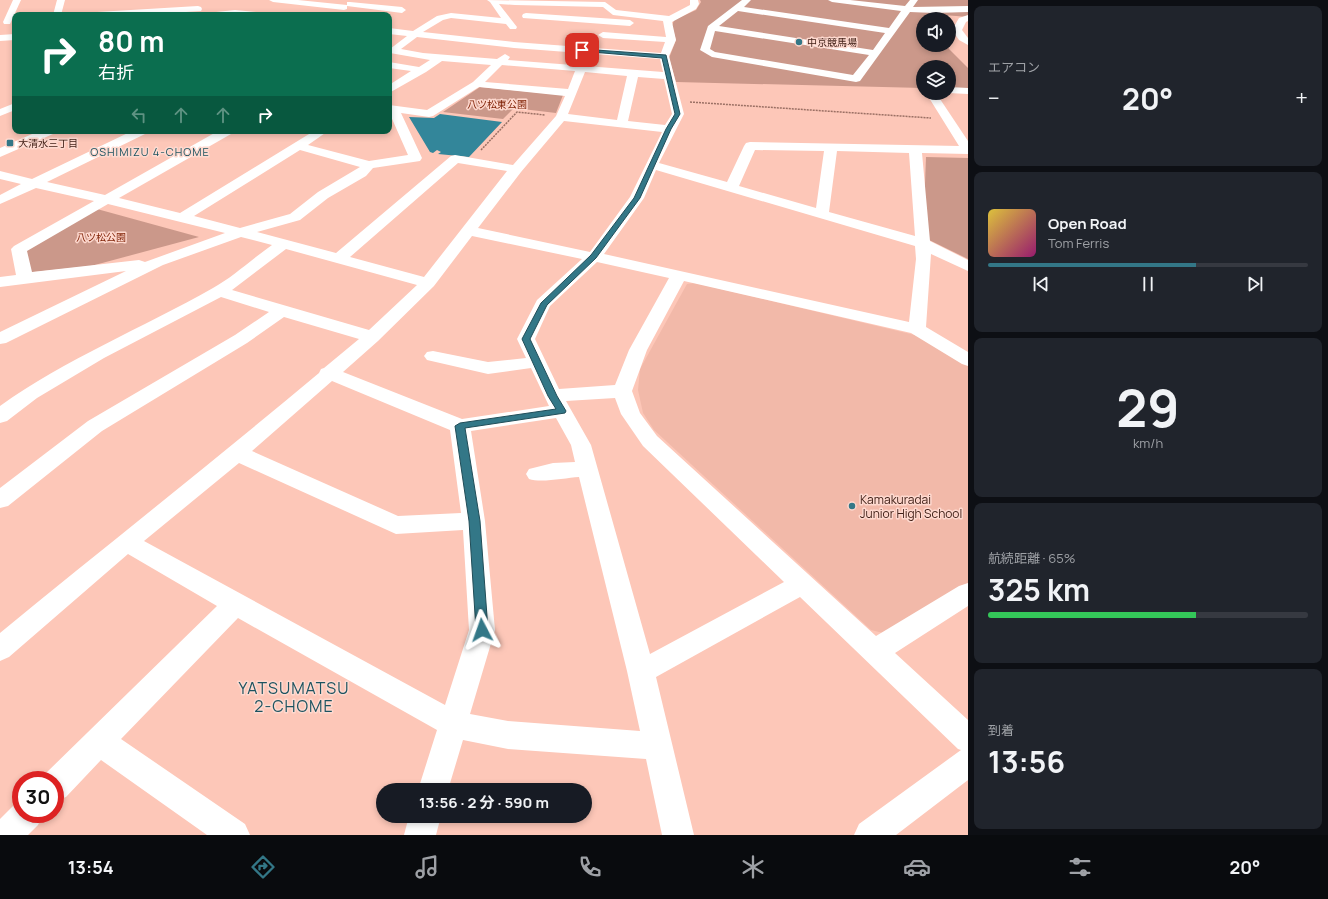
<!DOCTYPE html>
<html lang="ja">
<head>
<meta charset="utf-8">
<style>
	body { margin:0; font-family:Manrope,"Noto Sans JP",sans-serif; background:#20242c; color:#f1f3f6; height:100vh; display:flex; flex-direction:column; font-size:15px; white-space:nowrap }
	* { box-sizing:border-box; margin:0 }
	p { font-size:13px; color:#9ea1a6 }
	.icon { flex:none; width:22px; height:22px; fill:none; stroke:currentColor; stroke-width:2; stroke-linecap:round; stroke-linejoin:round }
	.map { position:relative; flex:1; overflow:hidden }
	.details { display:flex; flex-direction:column; gap:6px; padding:6px; background:#0d0f14; width:360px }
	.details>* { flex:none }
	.banner { position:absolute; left:12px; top:12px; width:380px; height:122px; border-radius:8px; box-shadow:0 2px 6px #0003; background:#0b6e4f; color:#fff; overflow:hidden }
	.fabs { position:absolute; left:916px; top:12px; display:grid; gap:8px }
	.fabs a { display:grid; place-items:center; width:40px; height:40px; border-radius:50%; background:#171b24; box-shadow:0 2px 6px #0003; font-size:20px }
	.speed { position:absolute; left:12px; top:771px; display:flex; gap:8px; font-size:20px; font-weight:700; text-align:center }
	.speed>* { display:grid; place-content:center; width:52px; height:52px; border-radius:50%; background:#171b24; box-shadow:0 2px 6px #0003; line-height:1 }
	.speed .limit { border:6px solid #d22; background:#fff; color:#111 }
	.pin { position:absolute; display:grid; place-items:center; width:34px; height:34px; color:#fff; margin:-17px; border-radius:8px; box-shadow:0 2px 6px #0006 }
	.me { position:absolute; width:44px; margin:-22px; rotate:356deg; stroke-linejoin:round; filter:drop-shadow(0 0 3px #0008) }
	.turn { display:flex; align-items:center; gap:14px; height:84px; padding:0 20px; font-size:18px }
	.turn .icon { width:52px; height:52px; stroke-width:2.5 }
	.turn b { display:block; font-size:28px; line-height:34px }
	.lanes { display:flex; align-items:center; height:38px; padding:0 20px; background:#0003; justify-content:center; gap:20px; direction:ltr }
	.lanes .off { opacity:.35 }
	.big { font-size:30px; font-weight:700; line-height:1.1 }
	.details .card { flex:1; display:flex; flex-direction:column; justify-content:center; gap:6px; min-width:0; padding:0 14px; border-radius:8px; background:#20242c }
	.details .dial { align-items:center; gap:0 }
	.dial b { font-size:52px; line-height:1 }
	.song { display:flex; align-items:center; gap:12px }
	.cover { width:48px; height:48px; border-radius:6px; background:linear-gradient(135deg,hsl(50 70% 55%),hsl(320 70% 35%)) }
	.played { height:4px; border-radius:2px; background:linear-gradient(90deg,#337787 65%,#363941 65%) }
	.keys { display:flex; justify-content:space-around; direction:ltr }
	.heat { display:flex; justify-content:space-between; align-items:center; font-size:22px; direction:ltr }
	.charge { height:6px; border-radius:3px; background:linear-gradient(90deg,#34c759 65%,#363941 0) }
	.trip { position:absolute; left:376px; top:783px; width:216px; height:40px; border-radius:20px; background:#171b24; box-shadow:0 2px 6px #0003; font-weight:700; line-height:40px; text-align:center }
	.tab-bar { display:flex; height:64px; justify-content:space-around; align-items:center; background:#090b0e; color:#9ea1a6 }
	.tab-bar .icon { width:28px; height:28px }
	.tab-bar .current { color:#337787 }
	.tab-bar b { font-size:18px; color:#f1f3f6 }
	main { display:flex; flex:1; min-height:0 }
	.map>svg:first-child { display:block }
	.built { fill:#f2b9a9 }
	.green { fill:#cb988a }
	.water { fill:#33869a }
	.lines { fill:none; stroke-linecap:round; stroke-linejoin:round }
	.path { stroke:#9b7064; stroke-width:1.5; stroke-dasharray:2 1; stroke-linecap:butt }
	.minor { fill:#fff; fill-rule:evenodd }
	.route { fill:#337787; stroke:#214d58 }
	.poi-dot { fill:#337787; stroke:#fed9cf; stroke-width:1.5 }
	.labels { text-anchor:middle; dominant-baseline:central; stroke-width:3; stroke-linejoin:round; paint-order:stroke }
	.far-poi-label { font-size:10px; fill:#3e1d14; stroke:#fed9cf; text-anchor:start }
	.far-park-label { font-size:10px; fill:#7c1d00; stroke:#fed9cf }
	.far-neighbourhood-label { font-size:11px; letter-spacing:1px; fill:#1c5360; stroke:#fed9cf }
	.poi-label { font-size:12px; fill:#3e1d14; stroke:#fed9cf; text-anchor:start }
	.near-neighbourhood-label { font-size:16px; letter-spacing:1px; fill:#1c5360; stroke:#fed9cf }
</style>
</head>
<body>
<main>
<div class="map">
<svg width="968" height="835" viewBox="0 0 968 835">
	<rect width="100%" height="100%" fill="#fdc7b8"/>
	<!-- built -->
	<path class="built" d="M695 283 919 336 968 365V583L887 634 871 630 654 430 643 413 638 390 640 369 687 284Z"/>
	<!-- green -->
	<g class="green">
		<path d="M700 0H968V17L944 15 946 19H923V45H948L949 49 968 68V88H949V67H923V88L676 82 669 58 676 40 672 26 674 20 696 10 701 2Z"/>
		<path d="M480 87 563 95 556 113 514 108 503 119 443 112Z"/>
		<path d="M926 157 968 158V259L923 237Z"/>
		<path d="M97 209 199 237 91 266 24 273 17 253Z"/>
	</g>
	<!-- water -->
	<path class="water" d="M440 114 502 122 469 157 438 154 441 152 437 150 433 153 430 152 409 117 434 118Z"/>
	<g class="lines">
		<!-- path -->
		<g class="path">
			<path d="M690 102 931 118"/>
			<path d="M481 150 517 112 545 115"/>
		</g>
		<!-- minor -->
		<g class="minor">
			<path d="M13 0H21L10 24H4L3 22Z"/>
			<path d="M57 0H65L61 15H53Z"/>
			<path d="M269 0H298L347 5V2H350L402 7 406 10 402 13 347 6V9L344 10 273 2Z"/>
			<path d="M487 0 605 2 616 10 669 16 690 5V0H698L699 4 696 9 672 22 676 40 669 56 684 114 659 163 727 182 744 146 746 143 750 142 959 146 926 93H936L968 141V154L922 153 930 241 968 260V271L931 254 926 327 968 352V366L962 364 911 333 684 281 647 350 632 391 640 413 657 436 876 636 959 586 968 583V606L895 653 968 720V780L896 835H854L859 824 961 750 958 749 800 597 656 677 694 835H662L646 759 508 749 463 740 448 790H418L437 730 238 618 121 739 245 824 250 835H207L101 760 66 797 55 801V780H42L44 775 217 606 128 554 9 657 0 661V633C106 546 214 461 319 373L321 369 324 368 359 339 284 317 247 343 102 431 8 506 0 508V488L88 421 235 335 269 312 221 297 104 358 37 398 7 421 0 423V406C66 359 142 328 213 288 233 277 252 259 272 245L241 237 163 265 6 343 0 344V332L126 271 0 287V277L16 275 11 249 14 246 94 201 36 188 0 204V195L21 184 0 179V171L32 179 132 131H147L145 134 47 182 105 195 218 131H233L231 134 119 198 180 213 314 131H328L308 145 369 161 408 155 389 112V105L427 110 473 82 491 65 442 61 426 72 389 93V85L411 71 389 68V62L419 67 430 60 390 53V49L407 36 389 34V28L413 31 437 16 451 13 501 18 490 2ZM499 4 515 5 603 7 613 15 663 21 666 37 603 32 598 35 603 38 665 42 661 53 514 42 423 32 443 20 451 18 506 24 510 29H516L517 27ZM417 37 514 48 660 59 663 72 508 60 510 57 505 54 497 59 423 53 401 49ZM502 65 575 71 568 89 485 82ZM585 72 627 76 617 120 568 114ZM638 77 664 79 672 114 665 125 628 121ZM479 87 565 96 556 116 513 165 455 155 451 156 336 253 257 232 300 220 328 198 366 176 373 168 420 161 422 158 401 113 429 117 433 116ZM564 121 662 132 630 197 590 252 478 228 521 172ZM300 150 360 167 318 192 290 214 240 228 194 216ZM755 150 824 151 816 208 739 186ZM837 151 909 153 915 236 829 212ZM458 163 507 171 424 277 350 257ZM656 170 915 246 916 259 909 322 604 254 644 198ZM108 204 225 233 145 262 139 260 32 272 27 251ZM472 236 582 259 537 300 517 339 526 358 488 362 433 351 427 352 424 356 427 360 488 374 531 368 549 406 462 419 343 372 378 341 434 286ZM286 249 417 285 369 330 232 290ZM597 262 669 278 629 350 615 385 559 389 535 339 550 306ZM332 381 450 430 461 513 398 516 252 451ZM615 398 621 414 643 446 784 582 650 654 591 445 566 401ZM556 418 571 445 575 462 553 463 529 469 526 474 529 479C541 483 565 478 579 477L627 671 640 731 508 721 470 714 495 630 485 521 471 431ZM239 463 396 534 463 530 469 630 445 705 144 541Z"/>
			<path d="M742 0H751L744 7 889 28 901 11 832 2 828 0H850L905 6 910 0H918L913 7 968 6V12L934 13 910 12 860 81 856 82 712 57 700 50 708 26ZM738 11 885 33 873 50 719 26ZM715 31 869 55 853 75 715 52 710 49Z"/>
			<path d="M198 6 201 7 202 9 201 11 140 15H93L97 12Z"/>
			<path d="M235 10 256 12 260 15H212L216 12Z"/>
			<path d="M526 13 630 20 634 23 630 26 523 18 522 16 523 14Z"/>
			<path d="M968 15V21L966 22 962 30 968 38V45L959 40 952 30 959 18Z"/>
			<path d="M15 34V40L0 41V35Z"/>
			<path d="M949 87 968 88V94L948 93Z"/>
			<path d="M15 103V110L0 116V109Z"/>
			<path d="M39 131H55L53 134 0 157V148Z"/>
			<path d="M21 801V814H43L38 825 28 835H0V819L16 803Z"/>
			<path d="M409 816H441L436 835H404Z"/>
		</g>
	</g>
	<!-- route -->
	<path class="route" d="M582 49 666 55 680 114 671 129 640 198 596 258 547 305 530 339 557 396 566 411 565 413 465 428 480 521 488 630 486 633 482 635 478 633 476 630 469 521 455 426 460 423 556 409 548 396 522 339 541 303 591 255 634 198 666 129 675 114 662 58 580 51Z"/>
	<!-- markers -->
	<g class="poi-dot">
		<circle cx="799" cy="42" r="4"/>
		<rect x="6" y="139" width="8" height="8" rx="2"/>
		<circle cx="852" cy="506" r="4"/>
	</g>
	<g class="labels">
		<!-- far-poi labels -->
		<g class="far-poi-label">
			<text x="807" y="42">中京競馬場</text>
			<text x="18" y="143">大清水三丁目</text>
		</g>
		<!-- far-park labels -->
		<g class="far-park-label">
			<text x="497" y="104">八ツ松東公園</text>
			<text x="101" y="237">八ツ松公園</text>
		</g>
		<!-- far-neighbourhood labels -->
		<g class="far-neighbourhood-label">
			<text x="150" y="151">OSHIMIZU 4-CHOME</text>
		</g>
		<!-- poi labels -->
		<g class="poi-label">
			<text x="860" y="499">Kamakuradai<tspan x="860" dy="14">Junior High School</tspan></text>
		</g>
		<!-- near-neighbourhood labels -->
		<g class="near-neighbourhood-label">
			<text x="294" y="688">YATSUMATSU<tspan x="294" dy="18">2-CHOME</tspan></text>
		</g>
	</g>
</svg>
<div class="fabs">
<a><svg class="icon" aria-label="sound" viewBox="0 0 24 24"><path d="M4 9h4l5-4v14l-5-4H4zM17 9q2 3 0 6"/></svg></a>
<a><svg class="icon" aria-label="layers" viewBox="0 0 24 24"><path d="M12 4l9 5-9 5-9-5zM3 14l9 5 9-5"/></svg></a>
</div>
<div class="speed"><div class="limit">30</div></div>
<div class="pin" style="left:582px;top:50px;background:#d93025"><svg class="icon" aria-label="arrive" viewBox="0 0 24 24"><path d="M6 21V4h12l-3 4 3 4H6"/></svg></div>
<svg class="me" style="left:482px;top:630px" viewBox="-20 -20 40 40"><path d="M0-17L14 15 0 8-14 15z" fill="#337787" stroke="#fff" stroke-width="4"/></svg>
<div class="trip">13:56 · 2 分 · 590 m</div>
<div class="banner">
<div class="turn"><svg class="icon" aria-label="right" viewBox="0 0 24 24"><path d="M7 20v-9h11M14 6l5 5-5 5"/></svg><div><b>80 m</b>右折</div></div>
<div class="lanes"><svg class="icon off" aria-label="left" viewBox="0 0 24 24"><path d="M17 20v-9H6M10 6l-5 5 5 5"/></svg><svg class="icon off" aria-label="ahead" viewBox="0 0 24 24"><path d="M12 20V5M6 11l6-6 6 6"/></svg><svg class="icon off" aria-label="ahead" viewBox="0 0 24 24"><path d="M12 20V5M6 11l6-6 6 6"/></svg><svg class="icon" aria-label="right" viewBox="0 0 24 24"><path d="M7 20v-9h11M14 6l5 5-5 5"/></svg></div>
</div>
</div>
<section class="details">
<div class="card"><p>エアコン</p>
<div class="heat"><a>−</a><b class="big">20°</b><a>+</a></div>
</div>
<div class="card">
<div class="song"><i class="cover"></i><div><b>Open Road</b><p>Tom Ferris</p></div></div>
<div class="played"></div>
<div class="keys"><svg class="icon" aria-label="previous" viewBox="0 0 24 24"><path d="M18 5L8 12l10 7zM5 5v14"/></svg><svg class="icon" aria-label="pause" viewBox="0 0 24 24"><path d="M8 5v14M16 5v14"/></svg><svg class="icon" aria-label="next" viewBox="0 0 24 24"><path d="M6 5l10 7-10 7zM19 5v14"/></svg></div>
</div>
<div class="card dial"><b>29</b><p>km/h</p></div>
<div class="card"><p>航続距離 · 65%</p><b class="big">325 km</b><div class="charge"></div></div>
<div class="card"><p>到着</p><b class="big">13:56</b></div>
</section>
</main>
<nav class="tab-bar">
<b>13:54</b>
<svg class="icon current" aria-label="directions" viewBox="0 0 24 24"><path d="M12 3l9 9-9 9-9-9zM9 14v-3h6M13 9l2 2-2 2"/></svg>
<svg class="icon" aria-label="music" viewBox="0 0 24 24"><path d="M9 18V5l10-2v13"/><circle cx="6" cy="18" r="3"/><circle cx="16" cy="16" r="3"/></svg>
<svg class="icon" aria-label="phone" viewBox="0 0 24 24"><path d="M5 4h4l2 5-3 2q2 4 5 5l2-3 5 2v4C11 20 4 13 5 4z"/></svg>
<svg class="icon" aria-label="climate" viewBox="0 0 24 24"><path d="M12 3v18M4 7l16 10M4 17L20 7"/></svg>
<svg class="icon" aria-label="car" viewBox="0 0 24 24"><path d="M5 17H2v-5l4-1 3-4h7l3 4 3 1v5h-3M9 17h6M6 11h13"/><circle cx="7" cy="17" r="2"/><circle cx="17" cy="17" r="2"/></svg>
<svg class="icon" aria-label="filters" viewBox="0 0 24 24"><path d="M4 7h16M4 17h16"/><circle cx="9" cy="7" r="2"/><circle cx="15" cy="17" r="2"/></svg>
<b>20°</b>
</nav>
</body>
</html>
